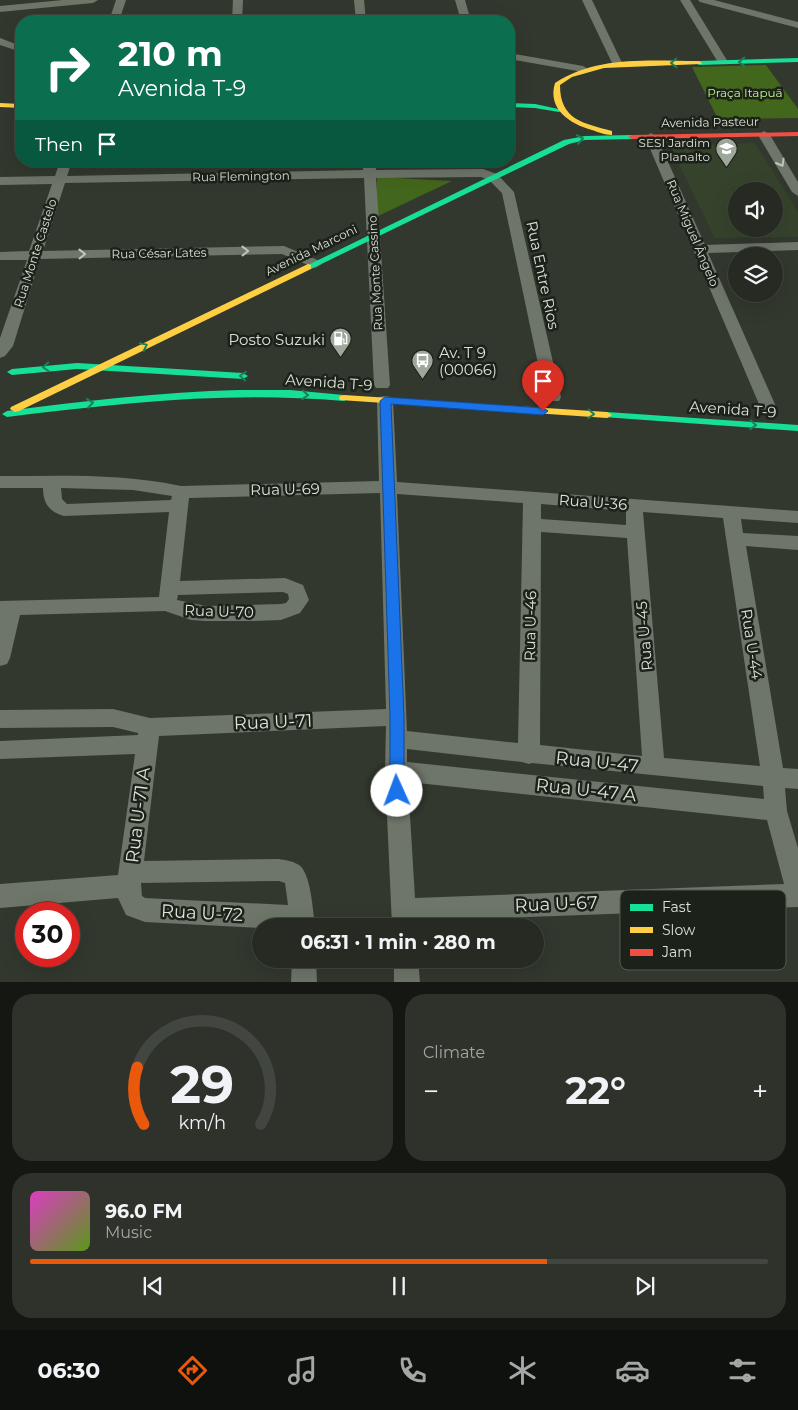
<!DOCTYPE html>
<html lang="en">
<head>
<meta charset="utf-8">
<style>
	body { margin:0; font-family:Montserrat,sans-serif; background:#2e322a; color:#f1f3f6; height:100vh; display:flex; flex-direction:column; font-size:19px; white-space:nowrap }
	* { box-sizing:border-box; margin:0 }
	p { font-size:16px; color:#a4a7a5 }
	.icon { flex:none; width:28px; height:28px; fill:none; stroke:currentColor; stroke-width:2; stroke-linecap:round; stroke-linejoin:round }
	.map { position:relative; height:982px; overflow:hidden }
	.sheet { display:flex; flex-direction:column; gap:12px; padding:12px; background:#151713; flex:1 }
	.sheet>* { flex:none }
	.top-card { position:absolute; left:15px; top:15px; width:500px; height:152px; border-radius:20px; box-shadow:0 5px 20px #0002,0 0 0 1px #424640; background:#0b6e4f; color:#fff; overflow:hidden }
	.tools { position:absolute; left:728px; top:182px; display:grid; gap:10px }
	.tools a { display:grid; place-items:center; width:55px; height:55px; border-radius:50%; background:#262a22; box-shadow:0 5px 20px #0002,0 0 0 1px #424640; font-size:25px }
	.speed { position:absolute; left:15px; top:902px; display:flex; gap:10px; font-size:25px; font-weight:700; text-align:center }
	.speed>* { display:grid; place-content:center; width:65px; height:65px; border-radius:50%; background:#262a22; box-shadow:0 5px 20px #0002,0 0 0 1px #424640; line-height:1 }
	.speed .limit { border:8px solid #d22; background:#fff; color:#111 }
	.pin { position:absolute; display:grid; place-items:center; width:42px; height:42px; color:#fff; margin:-51px -21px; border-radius:50% 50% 50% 0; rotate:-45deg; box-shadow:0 0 5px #0007 }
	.pin .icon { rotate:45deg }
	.me { position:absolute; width:55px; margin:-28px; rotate:358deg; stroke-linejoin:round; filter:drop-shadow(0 0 4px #0008) }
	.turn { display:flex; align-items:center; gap:18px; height:105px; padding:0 20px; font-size:22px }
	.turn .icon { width:65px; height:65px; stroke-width:2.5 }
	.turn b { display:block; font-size:35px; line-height:42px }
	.then { display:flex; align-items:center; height:48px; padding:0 20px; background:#0003; gap:10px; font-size:19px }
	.big { font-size:38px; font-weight:700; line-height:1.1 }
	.sheet .tile { flex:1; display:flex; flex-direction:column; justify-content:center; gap:8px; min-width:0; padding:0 18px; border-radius:20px; background:#2e322a }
	.sheet .dial { align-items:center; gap:0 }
	.dial svg { height:130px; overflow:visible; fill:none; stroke:#424640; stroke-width:7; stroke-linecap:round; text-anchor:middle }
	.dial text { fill:#f1f3f6; stroke:none }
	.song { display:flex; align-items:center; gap:15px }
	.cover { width:60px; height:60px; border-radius:8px; background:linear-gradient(135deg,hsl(310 70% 55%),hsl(90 70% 35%)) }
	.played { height:5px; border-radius:2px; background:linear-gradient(90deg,#ea580c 70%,#424640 70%) }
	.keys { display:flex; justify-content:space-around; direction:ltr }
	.heat { display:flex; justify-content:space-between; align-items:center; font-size:28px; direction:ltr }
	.sheet .tiles { flex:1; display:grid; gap:12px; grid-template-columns:1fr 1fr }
	.tile:last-child { grid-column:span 2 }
	.trip { position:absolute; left:252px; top:918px; width:292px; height:50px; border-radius:25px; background:#262a22; box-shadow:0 5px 20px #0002,0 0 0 1px #424640; font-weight:700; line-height:50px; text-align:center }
	.tab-bar { display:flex; height:80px; justify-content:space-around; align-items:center; background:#0f110e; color:#a4a7a5 }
	.tab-bar .icon { width:35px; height:35px }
	.tab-bar .active { color:#ea580c }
	.tab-bar b { font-size:22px; color:#f1f3f6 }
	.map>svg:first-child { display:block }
	.built { fill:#36432c; fill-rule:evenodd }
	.green { fill:#42661b }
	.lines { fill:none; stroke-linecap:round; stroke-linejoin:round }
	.street { fill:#6e7569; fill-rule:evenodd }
	.fast { fill:#16e098; fill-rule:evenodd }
	.slow { fill:#ffcf43; fill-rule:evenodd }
	.jam { fill:#f24e42; fill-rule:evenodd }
	.oneway { stroke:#198058 }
	.oneway2 { stroke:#bfc6ba }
	.route { fill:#1a73e8; stroke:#114b97 }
	.labels { text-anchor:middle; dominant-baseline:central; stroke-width:5; stroke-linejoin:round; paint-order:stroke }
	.far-park-label { font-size:12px; fill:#bdf78a; stroke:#1c2119 }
	.far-street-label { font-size:12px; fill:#dae1d5; stroke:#1c2119 }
	.far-poi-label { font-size:12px; fill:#dae1d5; stroke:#1c2119; text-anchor:end }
	.street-label { font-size:15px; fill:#dae1d5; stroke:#1c2119 }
	.poi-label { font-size:15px; fill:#dae1d5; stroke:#1c2119; text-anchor:end }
	.near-street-label { font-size:18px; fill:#dae1d5; stroke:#1c2119 }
	.key { fill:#1c2119; stroke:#555b51; stroke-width:1 }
	.key-label { font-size:14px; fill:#dae1d5 }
</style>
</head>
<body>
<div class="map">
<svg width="798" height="983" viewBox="0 0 798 983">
	<rect width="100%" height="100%" fill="#32382d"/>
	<!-- built -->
	<path class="built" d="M755 143 798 212V237L715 238 670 146ZM736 191H774V229H736Z"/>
	<!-- green -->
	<g class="green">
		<path d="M766 65 798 109V118L718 119 692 67Z"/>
		<path d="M377 177 452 181 376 217Z"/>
	</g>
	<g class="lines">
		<!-- street -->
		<g class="street">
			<path d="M63 0H98L93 3 0 12V6Z"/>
			<path d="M116 0H126L119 21H109Z"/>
			<path d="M233 0H243L242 21H232Z"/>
			<path d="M354 0H364L366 21H356Z"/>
			<path d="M455 0H465L471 21H461Z"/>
			<path d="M582 0H592L623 65 622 67H614L613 65Z"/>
			<path d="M680 0H690L728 62 727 64H719Z"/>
			<path d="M698 0H714L798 22V28L700 2Z"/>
			<path d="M0 38 21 46V52L0 45Z"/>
			<path d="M509 53 583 66 588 69 583 72 509 59Z"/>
			<path d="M764 131 770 135 798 182V196L792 192 758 135Z"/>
			<path d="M651 133 657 137 705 245 798 242V250L708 253 778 411 776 415 770 416 764 415 762 411 645 137Z"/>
			<path d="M60 161H72L67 176 363 170V161H375L376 170 483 169 497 174 514 192 561 397 559 401H547L545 397 502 193 489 180 481 177 376 178 390 385 388 388H376L374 385 364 178 65 183 43 251 284 246 320 261 322 264 315 268 282 254 40 259 13 346 5 356 0 358V338L27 260H0V252L29 251 52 184 0 185V177L55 176Z"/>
			<path d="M385 396 391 397 393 401 397 482 798 511V523L741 519 743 533 798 536V550L746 546 783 768 798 769V789L785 788 787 811 798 848V907L416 921V926H392L385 771 386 726 159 736 144 861 279 859C285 860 293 861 299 865 311 873 313 912 315 926H261V928L145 922 126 915 118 898 0 908V884L118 875 135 754 0 759V741L138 735V733L113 727 0 728V710L113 709 150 718 386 709 380 493 189 498 180 581 285 578 303 585 309 600 300 613 281 620 254 621H206L191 620 165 611 20 615 10 658 7 664 0 666V601L159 597 169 512 64 516C49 512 43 503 43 488H0V476C61 476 121 473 181 486L379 481 377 401 379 397ZM61 488 133 490 172 496 171 500 67 504 62 499ZM397 494 523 503 518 743 407 731ZM541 504 626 511V525L541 519ZM643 512 723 518 760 766 664 758ZM541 532 627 538 642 756 540 745ZM283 592 288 594 289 599 286 603 281 604 206 606 177 600 178 595ZM407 749 522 762 529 764 532 763 763 786 764 799 407 762ZM408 782 767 820 784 884 415 898ZM279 881 285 883 288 905 145 898 142 896 141 883Z"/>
			<path d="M292 959H316L317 983H291Z"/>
			<path d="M394 959H418L420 983H394Z"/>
		</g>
		<!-- fast -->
		<g class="fast">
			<path d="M798 58V62L699 65 696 63 699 61Z"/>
			<path d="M509 103 535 104 563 110 559 112 535 108 509 107Z"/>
			<path d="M632 135H635V139L585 140 569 144 311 269H305L304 267 564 140 585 136Z"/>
			<path d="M77 363 243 373 248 376 243 379 77 369 12 375 7 372 12 369Z"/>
			<path d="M239 390H290L344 395 349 398 344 401C227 391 122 403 7 417L2 414 7 411C84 401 161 392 239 390Z"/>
			<path d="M607 412 798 425V431L603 417 602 415Z"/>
		</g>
		<!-- slow -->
		<g class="slow">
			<path d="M699 61 702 63 701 64 604 68 572 77 560 85C560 120 583 123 612 131V135C605 135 598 132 592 130 570 124 547 109 555 83 597 55 651 61 699 61Z"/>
			<path d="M0 103 21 104V108L0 107Z"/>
			<path d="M308 264 311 265V269L19 411 15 412 10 409 11 407Z"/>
			<path d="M344 395 607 412 612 415 607 418 340 400 339 398 340 396Z"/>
		</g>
		<!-- jam -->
		<path class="jam" d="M798 132V136L632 139 628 137 632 135Z"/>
	</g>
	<!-- one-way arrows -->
	<defs><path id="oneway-chevron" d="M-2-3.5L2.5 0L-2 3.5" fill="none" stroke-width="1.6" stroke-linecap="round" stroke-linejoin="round" transform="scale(1.25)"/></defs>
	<g class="oneway">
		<use href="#oneway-chevron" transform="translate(742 62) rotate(178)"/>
		<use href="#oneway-chevron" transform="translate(674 63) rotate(179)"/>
		<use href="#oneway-chevron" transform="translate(580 139) rotate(-8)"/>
		<use href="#oneway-chevron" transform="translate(144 346) rotate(-26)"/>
		<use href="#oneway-chevron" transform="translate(46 367) rotate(177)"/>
		<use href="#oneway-chevron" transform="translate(243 376) rotate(-176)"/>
		<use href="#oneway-chevron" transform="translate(305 395) rotate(4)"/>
		<use href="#oneway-chevron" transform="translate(90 403) rotate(-8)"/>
		<use href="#oneway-chevron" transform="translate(591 414) rotate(4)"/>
		<use href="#oneway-chevron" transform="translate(753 425) rotate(4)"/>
	</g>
	<g class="oneway2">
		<use href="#oneway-chevron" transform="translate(781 163) rotate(60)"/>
		<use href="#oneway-chevron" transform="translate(245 251) rotate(-1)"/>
		<use href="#oneway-chevron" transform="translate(82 254) rotate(-1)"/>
	</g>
	<!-- route -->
	<path class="route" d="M385 397 543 408 548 411 543 415 391 404 404 717V791L402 795 397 797 392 795 390 791V717L380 401Z"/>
	<!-- icons -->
	<defs>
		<symbol id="school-pin" viewBox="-11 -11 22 30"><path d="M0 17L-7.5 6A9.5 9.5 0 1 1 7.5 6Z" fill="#9fa69a" stroke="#1c2119"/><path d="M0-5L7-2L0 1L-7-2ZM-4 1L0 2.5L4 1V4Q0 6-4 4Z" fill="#fff"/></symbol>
		<symbol id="fuel-pin" viewBox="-11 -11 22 30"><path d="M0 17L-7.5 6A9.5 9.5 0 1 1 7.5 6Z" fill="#9fa69a" stroke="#1c2119"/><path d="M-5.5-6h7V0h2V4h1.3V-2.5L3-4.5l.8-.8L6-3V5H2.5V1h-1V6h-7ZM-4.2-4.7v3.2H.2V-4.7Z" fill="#fff"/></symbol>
		<symbol id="bus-pin" viewBox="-11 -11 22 30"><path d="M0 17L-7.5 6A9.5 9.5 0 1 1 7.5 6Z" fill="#9fa69a" stroke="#1c2119"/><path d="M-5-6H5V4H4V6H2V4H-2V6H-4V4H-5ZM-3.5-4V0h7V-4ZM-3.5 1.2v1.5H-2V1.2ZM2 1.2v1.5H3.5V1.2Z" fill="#fff"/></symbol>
	</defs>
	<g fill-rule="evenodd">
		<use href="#school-pin" x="714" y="136" width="25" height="34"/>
		<use href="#fuel-pin" x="328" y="326" width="25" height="34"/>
		<use href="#bus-pin" x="410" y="348" width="25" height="34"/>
	</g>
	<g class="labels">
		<!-- far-park labels -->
		<g class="far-park-label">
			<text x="745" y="92">Praça Itapuã</text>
		</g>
		<!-- far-street labels -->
		<g class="far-street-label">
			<text transform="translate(710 122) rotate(-1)">Avenida Pasteur</text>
			<text transform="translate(241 176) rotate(-1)">Rua Flemington</text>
			<text transform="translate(693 233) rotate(67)">Rua Miguel Ângelo</text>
			<text transform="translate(311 250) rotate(-26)">Avenida Marconi</text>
			<text transform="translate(35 253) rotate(-72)">Rua Monte Castelo</text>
			<text transform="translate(159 253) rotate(-1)">Rua César Lates</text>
			<text transform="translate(375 273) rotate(-93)">Rua Monte Cassino</text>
		</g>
		<!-- far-poi labels -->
		<g class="far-poi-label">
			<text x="710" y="142">SESI Jardim<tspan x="710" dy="14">Planalto</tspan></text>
		</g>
		<!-- street labels -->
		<g class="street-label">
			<text transform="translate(543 275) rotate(78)">Rua Entre Rios</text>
			<text transform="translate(329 382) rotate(4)">Avenida T-9</text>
			<text transform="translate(733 409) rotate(4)">Avenida T-9</text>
			<text transform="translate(285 489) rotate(-1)">Rua U-69</text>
			<text transform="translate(593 502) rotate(4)">Rua U-36</text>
			<text transform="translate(219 611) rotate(2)">Rua U-70</text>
			<text transform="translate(530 626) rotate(-89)">Rua U-46</text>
			<text transform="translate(644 636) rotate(-95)">Rua U-45</text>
			<text transform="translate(752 644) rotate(81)">Rua U-44</text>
		</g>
		<!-- poi labels -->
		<g class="poi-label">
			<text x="325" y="339">Posto Suzuki</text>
			<text x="439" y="352" text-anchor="start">Av. T 9<tspan x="439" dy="17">(00066)</tspan></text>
		</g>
		<!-- near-street labels -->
		<g class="near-street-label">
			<text transform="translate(273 722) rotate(-2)">Rua U-71</text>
			<text transform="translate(597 762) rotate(6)">Rua U-47</text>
			<text transform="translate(586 790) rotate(6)">Rua U-47 A</text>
			<text transform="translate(138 815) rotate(-83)">Rua U-71 A</text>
			<text transform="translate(556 904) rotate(-2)">Rua U-67</text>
			<text transform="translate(202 913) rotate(3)">Rua U-72</text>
		</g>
	</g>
	<!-- legend -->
	<rect x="620" y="890" width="166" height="80" rx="8" class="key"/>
	<rect x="630" y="904" width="23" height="7" fill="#16e098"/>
	<rect x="630" y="927" width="23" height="6" fill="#ffcf43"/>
	<rect x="630" y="949" width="23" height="7" fill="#f24e42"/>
	<g class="key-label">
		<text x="662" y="912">Fast</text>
		<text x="662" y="935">Slow</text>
		<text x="662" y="957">Jam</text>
	</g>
</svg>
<div class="tools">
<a><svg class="icon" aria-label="sound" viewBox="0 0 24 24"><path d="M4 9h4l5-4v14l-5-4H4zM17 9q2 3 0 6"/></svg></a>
<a><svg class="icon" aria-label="layers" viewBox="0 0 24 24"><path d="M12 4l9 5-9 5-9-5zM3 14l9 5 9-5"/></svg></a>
</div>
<div class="speed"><div class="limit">30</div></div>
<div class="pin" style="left:543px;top:411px;background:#d93025"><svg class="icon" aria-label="arrive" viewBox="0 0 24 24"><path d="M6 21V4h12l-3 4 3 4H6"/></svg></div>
<svg class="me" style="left:397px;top:791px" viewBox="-20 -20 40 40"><circle r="19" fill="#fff"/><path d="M0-13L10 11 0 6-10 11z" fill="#1a73e8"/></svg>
<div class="trip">06:31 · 1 min · 280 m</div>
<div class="top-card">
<div class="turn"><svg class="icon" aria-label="right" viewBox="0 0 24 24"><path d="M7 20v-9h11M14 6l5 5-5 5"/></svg><div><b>210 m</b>Avenida T-9</div></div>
<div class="then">Then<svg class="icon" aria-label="arrive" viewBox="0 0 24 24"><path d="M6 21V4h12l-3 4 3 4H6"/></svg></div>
</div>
</div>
<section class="sheet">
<div class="tiles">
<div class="tile dial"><svg viewBox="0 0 100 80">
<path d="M14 69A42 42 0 1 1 86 69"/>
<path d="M14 69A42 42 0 0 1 10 34" stroke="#ea580c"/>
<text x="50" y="56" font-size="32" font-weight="700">29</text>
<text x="50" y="72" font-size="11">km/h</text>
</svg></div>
<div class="tile"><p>Climate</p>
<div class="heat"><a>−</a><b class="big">22°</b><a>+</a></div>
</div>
<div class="tile">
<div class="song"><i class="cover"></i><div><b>96.0 FM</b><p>Music</p></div></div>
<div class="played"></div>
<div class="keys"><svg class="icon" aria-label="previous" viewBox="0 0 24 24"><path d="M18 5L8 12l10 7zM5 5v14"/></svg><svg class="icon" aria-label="pause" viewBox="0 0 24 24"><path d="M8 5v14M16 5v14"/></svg><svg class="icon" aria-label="next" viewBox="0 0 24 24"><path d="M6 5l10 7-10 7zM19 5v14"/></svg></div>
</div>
</div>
</section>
<nav class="tab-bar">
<b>06:30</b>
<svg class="icon active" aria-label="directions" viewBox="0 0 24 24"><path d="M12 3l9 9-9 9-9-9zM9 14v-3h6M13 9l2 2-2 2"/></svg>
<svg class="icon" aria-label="music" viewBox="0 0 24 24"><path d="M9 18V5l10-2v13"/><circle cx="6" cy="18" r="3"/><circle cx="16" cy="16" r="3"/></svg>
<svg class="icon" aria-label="phone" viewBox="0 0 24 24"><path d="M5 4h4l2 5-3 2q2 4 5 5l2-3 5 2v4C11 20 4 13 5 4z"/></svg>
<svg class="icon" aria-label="climate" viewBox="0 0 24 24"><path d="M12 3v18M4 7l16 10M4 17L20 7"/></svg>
<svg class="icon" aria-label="car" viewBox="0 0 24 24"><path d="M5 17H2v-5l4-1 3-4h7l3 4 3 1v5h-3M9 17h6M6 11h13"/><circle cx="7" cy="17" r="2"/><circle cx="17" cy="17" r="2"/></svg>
<svg class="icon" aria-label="filters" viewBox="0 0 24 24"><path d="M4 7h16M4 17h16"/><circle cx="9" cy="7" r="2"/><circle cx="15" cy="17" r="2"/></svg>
</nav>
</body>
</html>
